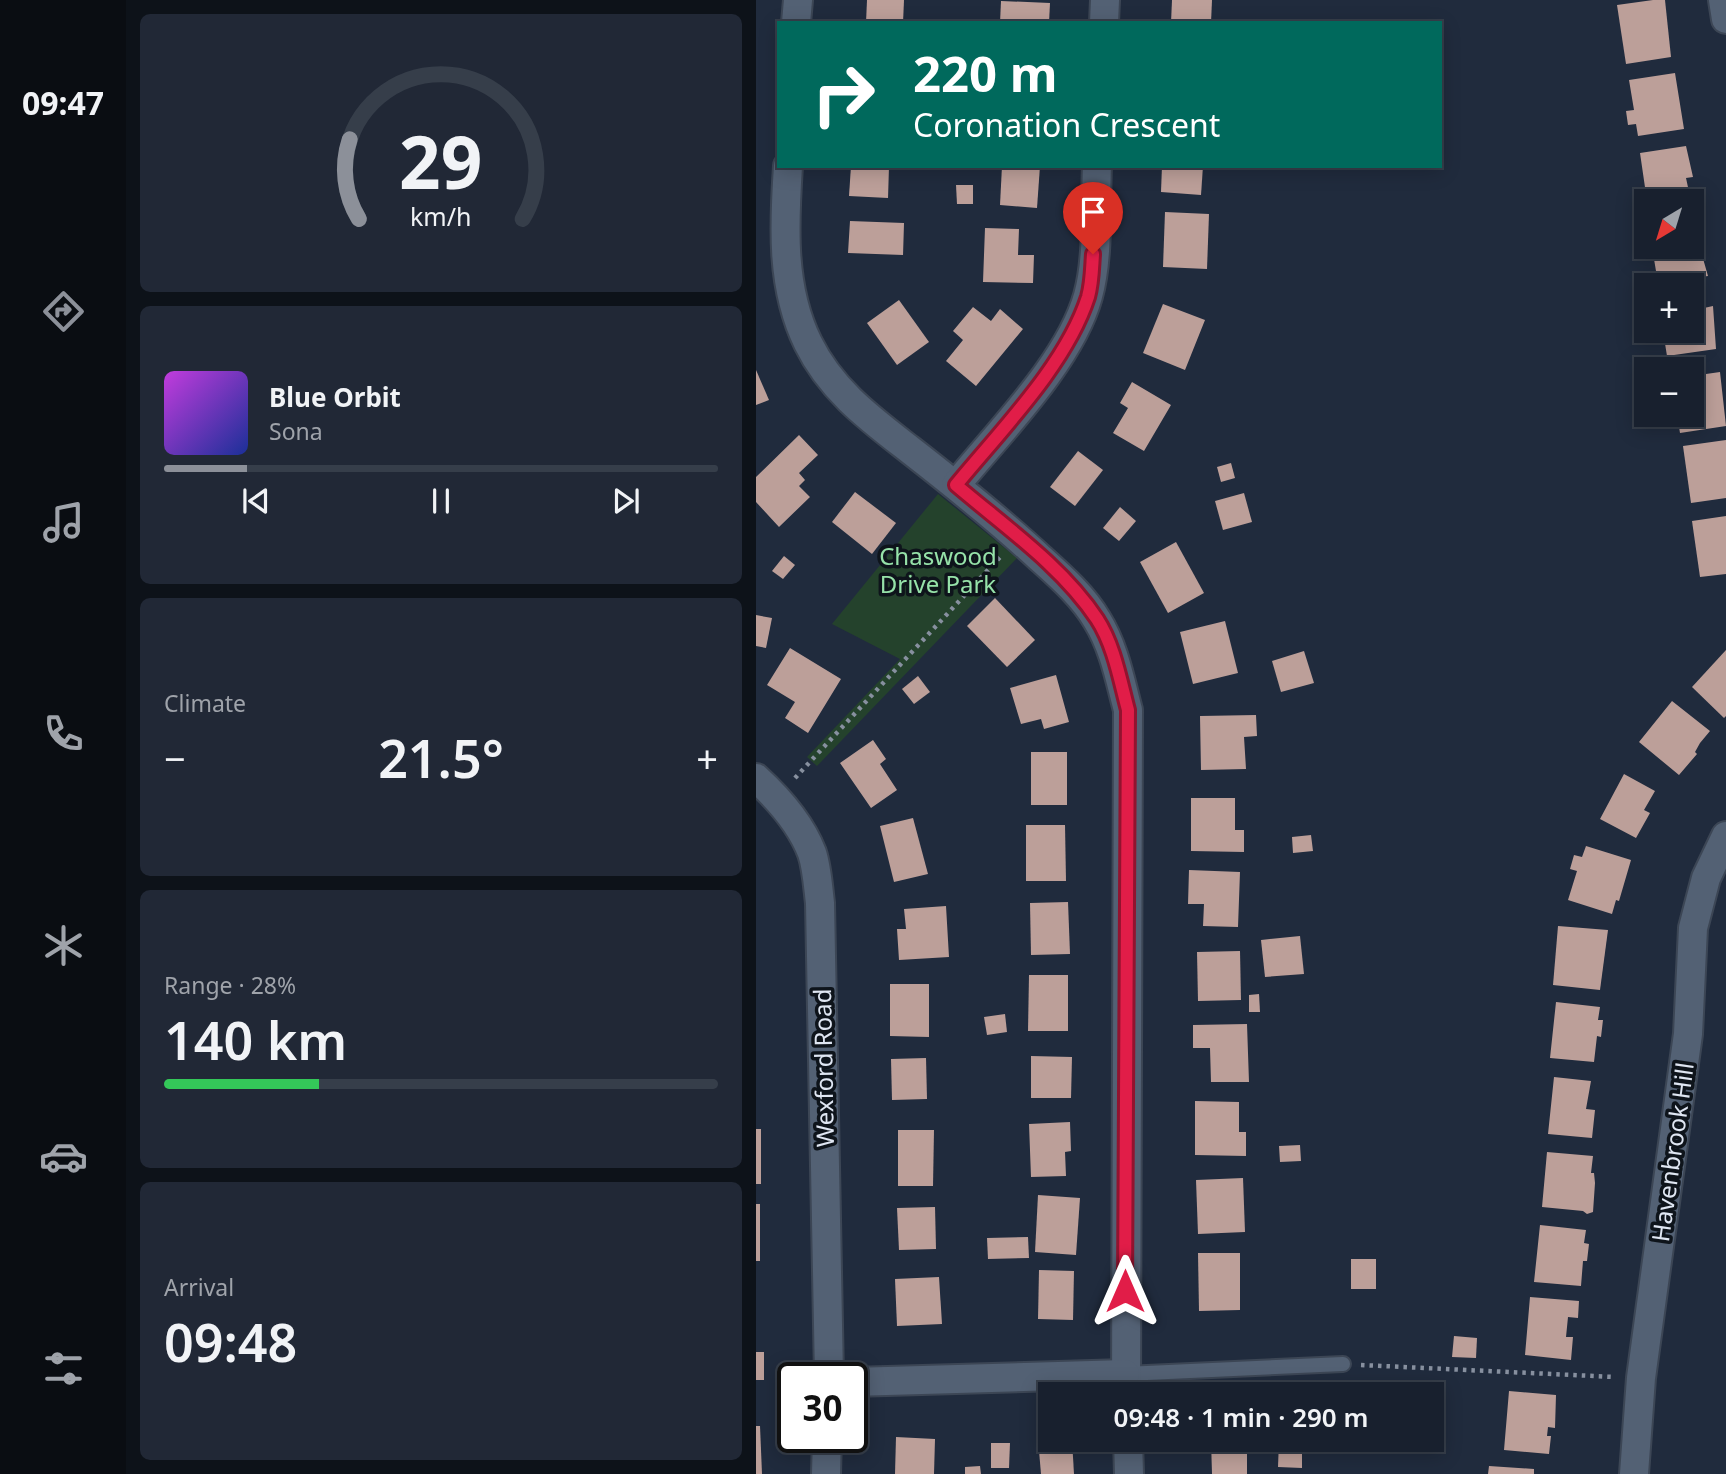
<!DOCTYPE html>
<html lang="en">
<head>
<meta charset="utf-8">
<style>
	body { margin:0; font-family:"Noto Sans",sans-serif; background:#212836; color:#f1f3f6; height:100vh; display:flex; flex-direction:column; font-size:26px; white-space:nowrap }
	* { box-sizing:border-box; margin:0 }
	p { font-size:23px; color:#9fa3aa }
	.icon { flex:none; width:38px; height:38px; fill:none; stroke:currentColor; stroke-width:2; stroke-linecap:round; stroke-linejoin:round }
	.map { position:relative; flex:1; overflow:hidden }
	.details { display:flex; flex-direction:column; gap:14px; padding:14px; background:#0d1219; width:630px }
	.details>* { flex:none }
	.top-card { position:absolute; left:21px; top:21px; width:665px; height:147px; border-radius:0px; box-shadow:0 4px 18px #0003,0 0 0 2px #363e4a; background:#00695c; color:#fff; overflow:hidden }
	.needle { width:46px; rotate:218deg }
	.buttons { position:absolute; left:878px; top:189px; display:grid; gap:14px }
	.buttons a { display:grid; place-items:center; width:70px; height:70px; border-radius:0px; background:#18202e; box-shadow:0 4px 18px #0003,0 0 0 2px #363e4a; font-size:35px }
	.speed { position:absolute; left:21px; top:1362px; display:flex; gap:14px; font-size:35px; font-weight:700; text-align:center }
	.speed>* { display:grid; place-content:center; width:91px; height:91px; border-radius:50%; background:#18202e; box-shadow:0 4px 18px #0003,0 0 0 2px #363e4a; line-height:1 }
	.speed .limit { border:4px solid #111; border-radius:10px; background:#fff; color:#111 }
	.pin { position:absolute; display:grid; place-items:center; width:60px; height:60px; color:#fff; margin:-72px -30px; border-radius:50% 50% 50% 0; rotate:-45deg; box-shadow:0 0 7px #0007 }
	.pin .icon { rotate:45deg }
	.me { position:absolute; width:77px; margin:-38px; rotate:0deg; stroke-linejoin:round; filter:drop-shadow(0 0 5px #0008) }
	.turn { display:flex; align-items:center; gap:24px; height:147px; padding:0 21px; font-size:32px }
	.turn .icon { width:91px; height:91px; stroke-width:2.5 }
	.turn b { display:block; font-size:49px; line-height:60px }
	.big { font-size:52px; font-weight:600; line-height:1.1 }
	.details .widget { flex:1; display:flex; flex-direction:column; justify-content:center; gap:10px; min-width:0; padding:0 24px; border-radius:10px; background:#212836 }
	.details .dial { align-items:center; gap:0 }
	.dial svg { height:182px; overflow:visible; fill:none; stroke:#363e4a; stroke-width:7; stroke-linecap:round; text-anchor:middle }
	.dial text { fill:#f1f3f6; stroke:none }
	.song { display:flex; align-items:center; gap:21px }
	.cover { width:84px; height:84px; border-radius:10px; background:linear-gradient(135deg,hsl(290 70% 55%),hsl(230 70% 35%)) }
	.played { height:7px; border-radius:4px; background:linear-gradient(90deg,#8c9099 15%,#363e4a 15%) }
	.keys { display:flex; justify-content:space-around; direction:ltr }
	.heat { display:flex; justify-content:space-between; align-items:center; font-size:38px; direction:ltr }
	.charge { height:10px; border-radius:5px; background:linear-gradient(90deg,#34c759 28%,#363e4a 0) }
	.trip { position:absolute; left:282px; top:1382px; width:406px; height:70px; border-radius:0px; background:#18202e; box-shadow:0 4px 18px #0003,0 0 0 2px #363e4a; font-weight:600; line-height:70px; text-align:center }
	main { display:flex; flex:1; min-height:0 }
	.tab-bar { display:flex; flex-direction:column; width:126px; justify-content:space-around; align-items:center; background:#0a0d12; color:#9fa3aa }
	.tab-bar .icon { width:49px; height:49px }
	.tab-bar .selected { color:#8c9099 }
	.tab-bar b { font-size:32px; color:#f1f3f6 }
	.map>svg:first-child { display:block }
	.green { fill:#24422c }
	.building { fill:#bc9f99 }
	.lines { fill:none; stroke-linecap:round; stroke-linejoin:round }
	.service-casing { stroke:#3c4655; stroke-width:18 }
	.minor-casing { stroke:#3c4655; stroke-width:32 }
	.path { stroke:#87909f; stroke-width:4.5; stroke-dasharray:3.5 5; stroke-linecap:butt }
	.service { stroke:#536174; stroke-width:14 }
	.minor { stroke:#536174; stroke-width:28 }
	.route-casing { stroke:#92132f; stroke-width:18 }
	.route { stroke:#e11d48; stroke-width:12 }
	.labels { text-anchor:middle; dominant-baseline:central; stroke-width:7; stroke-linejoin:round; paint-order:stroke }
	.park-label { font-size:24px; fill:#96e2a9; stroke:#0e141b }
	.street-label { font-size:24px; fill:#dfe6f2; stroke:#0e141b }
</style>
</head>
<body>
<main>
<nav class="tab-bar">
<b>09:47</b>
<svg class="icon selected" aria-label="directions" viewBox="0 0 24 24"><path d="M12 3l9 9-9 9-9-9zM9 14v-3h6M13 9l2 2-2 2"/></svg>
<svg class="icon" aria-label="music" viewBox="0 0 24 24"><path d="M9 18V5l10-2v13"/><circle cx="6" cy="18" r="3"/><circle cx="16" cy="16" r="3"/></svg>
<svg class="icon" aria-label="phone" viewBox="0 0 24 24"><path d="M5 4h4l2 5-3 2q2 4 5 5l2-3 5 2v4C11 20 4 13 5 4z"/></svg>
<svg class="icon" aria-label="climate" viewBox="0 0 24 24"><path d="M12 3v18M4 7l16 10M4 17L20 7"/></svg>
<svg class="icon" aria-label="car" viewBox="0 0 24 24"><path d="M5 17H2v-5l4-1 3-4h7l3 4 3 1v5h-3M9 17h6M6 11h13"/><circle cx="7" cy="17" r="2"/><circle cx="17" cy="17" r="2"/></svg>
<svg class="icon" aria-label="filters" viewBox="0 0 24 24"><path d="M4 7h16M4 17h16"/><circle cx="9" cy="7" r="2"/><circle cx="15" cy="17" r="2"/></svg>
</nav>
<section class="details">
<div class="widget dial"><svg viewBox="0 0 100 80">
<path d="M14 69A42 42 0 1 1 86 69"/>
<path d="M14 69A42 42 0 0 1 10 34" stroke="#8c9099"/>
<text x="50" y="56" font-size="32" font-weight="700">29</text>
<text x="50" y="72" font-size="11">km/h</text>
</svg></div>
<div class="widget">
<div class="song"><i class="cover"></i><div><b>Blue Orbit</b><p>Sona</p></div></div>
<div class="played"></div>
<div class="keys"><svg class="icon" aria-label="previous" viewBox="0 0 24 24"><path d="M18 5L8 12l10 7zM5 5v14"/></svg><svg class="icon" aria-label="pause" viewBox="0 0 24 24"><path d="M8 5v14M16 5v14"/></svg><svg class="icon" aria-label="next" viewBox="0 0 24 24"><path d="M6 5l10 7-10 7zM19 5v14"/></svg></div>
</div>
<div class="widget"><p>Climate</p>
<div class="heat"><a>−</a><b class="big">21.5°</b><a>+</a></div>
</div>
<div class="widget"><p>Range · 28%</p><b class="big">140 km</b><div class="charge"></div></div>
<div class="widget"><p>Arrival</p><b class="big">09:48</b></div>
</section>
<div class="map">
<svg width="970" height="1474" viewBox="0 0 970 1474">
	<rect width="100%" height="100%" fill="#202b3d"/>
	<!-- green -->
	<path class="green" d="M182 494 261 558 61 766 51 757 144 659 76 624Z"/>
	<!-- building -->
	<g class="building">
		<path d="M111 0H148L147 23H110Z"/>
		<path d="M416 0H456L455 23H415Z"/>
		<path d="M897 0H909L915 57 870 64 861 5Z"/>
		<path d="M245 1 294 3 293 23H244Z"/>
		<path d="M919 73 928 129 882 136 880 124 872 125 870 111 878 110 873 80Z"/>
		<path d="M930 146 937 177 930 178 935 201H891L884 153Z"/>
		<path d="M95 166H133L132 198 93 196Z"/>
		<path d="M246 166H284L281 208 244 205Z"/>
		<path d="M406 166H447L445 195 405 192Z"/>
		<path d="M200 185H217V204H201Z"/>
		<path d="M409 212 453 214 451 269 407 267Z"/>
		<path d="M943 219 948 247 944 248 952 276 902 283 896 247H936V220Z"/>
		<path d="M94 221 148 223 147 255 92 253Z"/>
		<path d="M229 228 263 229 262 255H278L277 283 227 282Z"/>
		<path d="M946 294 948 308 957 306 960 349 911 356 907 331H936V295Z"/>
		<path d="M143 300 173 342 141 365 111 323Z"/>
		<path d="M407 304 449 320 429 370 387 353Z"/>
		<path d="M217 307 235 321 244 309 267 329 220 386 190 361 207 340 197 331Z"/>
		<path d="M0 370 13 400 0 405Z"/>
		<path d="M964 372 970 426 924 433 921 415H936V376Z"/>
		<path d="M376 382 415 405 388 451 357 433 372 408 364 403Z"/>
		<path d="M43 435 62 455 43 473 49 480 43 486 54 497 23 527 0 502V477Z"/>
		<path d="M970 440V498L935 503 927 446Z"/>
		<path d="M322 451 347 470 319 506 294 487Z"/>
		<path d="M475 463 479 478 465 482 461 467Z"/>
		<path d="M99 492 140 523 116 554 76 522Z"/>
		<path d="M488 493 496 522 467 530 459 501Z"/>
		<path d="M364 507 380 521 363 541 347 528Z"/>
		<path d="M970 516V574L944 577 936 521Z"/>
		<path d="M420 542 448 593 412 613 384 562Z"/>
		<path d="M28 556 39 565 27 579 16 571Z"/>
		<path d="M239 598 279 640 251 667 211 626Z"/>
		<path d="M0 615 16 618 10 648 0 646Z"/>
		<path d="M469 621 482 673 437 684 424 632Z"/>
		<path d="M34 648 85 679 52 733 29 718 39 702 11 685Z"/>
		<path d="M970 650V716L968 718 936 687Z"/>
		<path d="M548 651 558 683 525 692 516 661Z"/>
		<path d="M300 675 313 722 288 729 285 719 265 724 254 688Z"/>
		<path d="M162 676 174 692 158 704 146 689Z"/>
		<path d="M916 701 954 731 944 743 939 752 941 754 923 775 883 742Z"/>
		<path d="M500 715 501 736 488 737 490 769 445 770 444 716Z"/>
		<path d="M117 740 130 759 124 764 141 790 115 808 84 763Z"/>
		<rect x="275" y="752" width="36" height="53"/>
		<path d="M868 774 899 791 888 810 894 813 880 838 844 819Z"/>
		<path d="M435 798H479V830H488V852L435 851Z"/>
		<path d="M157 818 172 874 138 882 124 826Z"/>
		<path d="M270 825H309L310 881H270Z"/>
		<path d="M555 835 557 851 537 853 536 837Z"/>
		<path d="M830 846 875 860 863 901 860 900 856 914 812 900 821 871 814 869 818 855 826 857Z"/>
		<path d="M433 870 484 872 482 927 447 926 448 904H432Z"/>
		<path d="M312 902 314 954 275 955 274 903Z"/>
		<path d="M190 906 193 957 143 960 141 929H150L148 909Z"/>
		<path d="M802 926 852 930 844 990 797 985Z"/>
		<path d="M544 936 548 974 509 977 505 940Z"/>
		<path d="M484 951 485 1000 442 1001 441 952Z"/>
		<path d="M273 975H312V1031H272Z"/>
		<path d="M134 984H173V1037L134 1036Z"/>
		<path d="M503 994 504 1012H493V995Z"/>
		<path d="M800 1002 844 1007 842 1020H847L845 1037 841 1036 838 1062 794 1058Z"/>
		<path d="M249 1014 251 1032 231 1035 228 1017Z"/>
		<path d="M491 1024 493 1082H455L454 1048H437V1025Z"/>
		<path d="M275 1056 316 1057 315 1098H275Z"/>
		<path d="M170 1058 171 1099 136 1100 135 1059Z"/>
		<path d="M798 1077 835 1081 830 1109 839 1110 836 1138 792 1134Z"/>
		<path d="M439 1101 483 1102V1132H490V1156L439 1155Z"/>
		<path d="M314 1122 315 1151 309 1152 310 1176 275 1177 273 1124Z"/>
		<rect x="0" y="1129" width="5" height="55"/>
		<path d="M142 1130H178L177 1186H142Z"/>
		<path d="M544 1145 545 1161 524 1162 523 1146Z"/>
		<path d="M791 1152 837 1156 835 1173H838L839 1183 837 1212 831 1214 827 1211 786 1207Z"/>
		<path d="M487 1178 489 1232 442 1234 440 1180Z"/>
		<path d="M282 1195 324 1198 320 1255 279 1252Z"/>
		<rect x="0" y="1204" width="4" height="57"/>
		<path d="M179 1207 180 1249 143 1250 141 1208Z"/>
		<path d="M784 1225 830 1230 828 1243 833 1244 831 1261H827L825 1286 778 1282Z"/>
		<path d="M272 1237 273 1258 232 1259 231 1238Z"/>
		<path d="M442 1253H484V1310L443 1311Z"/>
		<rect x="595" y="1259" width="25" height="30"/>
		<path d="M283 1270 318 1271 317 1320 282 1319Z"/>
		<path d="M183 1277 186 1324 141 1326 139 1279Z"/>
		<path d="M774 1297 823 1301 822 1318 812 1317 810 1337H817L815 1360 769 1355Z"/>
		<path d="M698 1336 721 1338 720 1358 696 1357Z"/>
		<rect x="0" y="1352" width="8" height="28"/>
		<path d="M753 1391 800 1395 799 1428 792 1427 791 1436H795L793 1454 748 1450Z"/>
		<path d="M0 1426H4L6 1474H0Z"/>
		<path d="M140 1437 179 1439 178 1474H139Z"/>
		<path d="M282 1439 316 1440 318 1474H285Z"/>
		<path d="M455 1440H491V1474H456Z"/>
		<path d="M523 1440H546V1468L522 1467Z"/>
		<path d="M235 1443H254L253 1468H235Z"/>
		<path d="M224 1466 225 1474H209V1467Z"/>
		<path d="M733 1466 778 1469V1474H732Z"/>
	</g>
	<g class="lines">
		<defs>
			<path id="service" d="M369 1374 587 1364"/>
			<g id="minor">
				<path d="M967 0 970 19"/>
				<path d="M40 23 42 0"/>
				<path d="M348 23 349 0"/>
				<path d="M32 166C28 226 25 288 52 343 75 390 113 418 153 449 198 484 242 519 284 558 304 576 327 596 341 620 358 647 364 680 372 710L370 1395"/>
				<path d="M200 485C243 432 314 361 332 296 343 256 339 208 341 166"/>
				<path d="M0 778C23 799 45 824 56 853 61 868 62 887 64 903L73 1377"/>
				<path d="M96 1382 369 1374"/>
				<path d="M372 1440 373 1474"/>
				<path d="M70 1474 71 1437"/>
				<path d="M878 1474 885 1378 932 1034 937 928 950 878 970 836"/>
			</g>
		</defs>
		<!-- service casing -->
		<use href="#service" class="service-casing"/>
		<!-- minor casing -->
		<use href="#minor" class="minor-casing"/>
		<!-- path -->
		<g class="path">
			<path d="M39 778 245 556"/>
			<path d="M605 1365 859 1377"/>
		</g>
		<!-- service -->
		<use href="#service" class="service"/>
		<!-- minor -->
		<use href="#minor" class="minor"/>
	</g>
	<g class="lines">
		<defs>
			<path id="route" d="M337 254C336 268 336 283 332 297 310 365 245 430 200 485 248 526 306 566 341 619 358 645 364 680 372 710L369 1291"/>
		</defs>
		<!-- route casing -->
		<use href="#route" class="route-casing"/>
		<!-- route -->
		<use href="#route" class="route"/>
	</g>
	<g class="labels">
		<!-- park labels -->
		<g class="park-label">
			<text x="182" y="555">Chaswood<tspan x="182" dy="28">Drive Park</tspan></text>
		</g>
		<!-- street labels -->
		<g class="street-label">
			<text transform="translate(67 1068) rotate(-91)">Wexford Road</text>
			<text transform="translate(916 1152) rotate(-82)">Havenbrook Hill</text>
		</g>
	</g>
</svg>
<div class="buttons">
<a><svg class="needle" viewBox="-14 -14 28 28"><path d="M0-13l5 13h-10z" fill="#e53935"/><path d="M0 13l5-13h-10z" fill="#9fa3aa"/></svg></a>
<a>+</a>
<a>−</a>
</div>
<div class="speed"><div class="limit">30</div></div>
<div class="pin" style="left:337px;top:254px;background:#d93025"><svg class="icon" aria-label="arrive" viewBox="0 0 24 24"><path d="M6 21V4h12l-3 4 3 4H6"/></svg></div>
<svg class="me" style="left:369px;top:1291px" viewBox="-20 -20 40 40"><path d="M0-17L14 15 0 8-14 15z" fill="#e11d48" stroke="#fff" stroke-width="4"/></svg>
<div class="trip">09:48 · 1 min · 290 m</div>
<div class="top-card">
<div class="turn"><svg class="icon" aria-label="right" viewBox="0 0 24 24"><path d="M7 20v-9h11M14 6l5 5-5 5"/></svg><div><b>220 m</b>Coronation Crescent</div></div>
</div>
</div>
</main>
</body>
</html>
